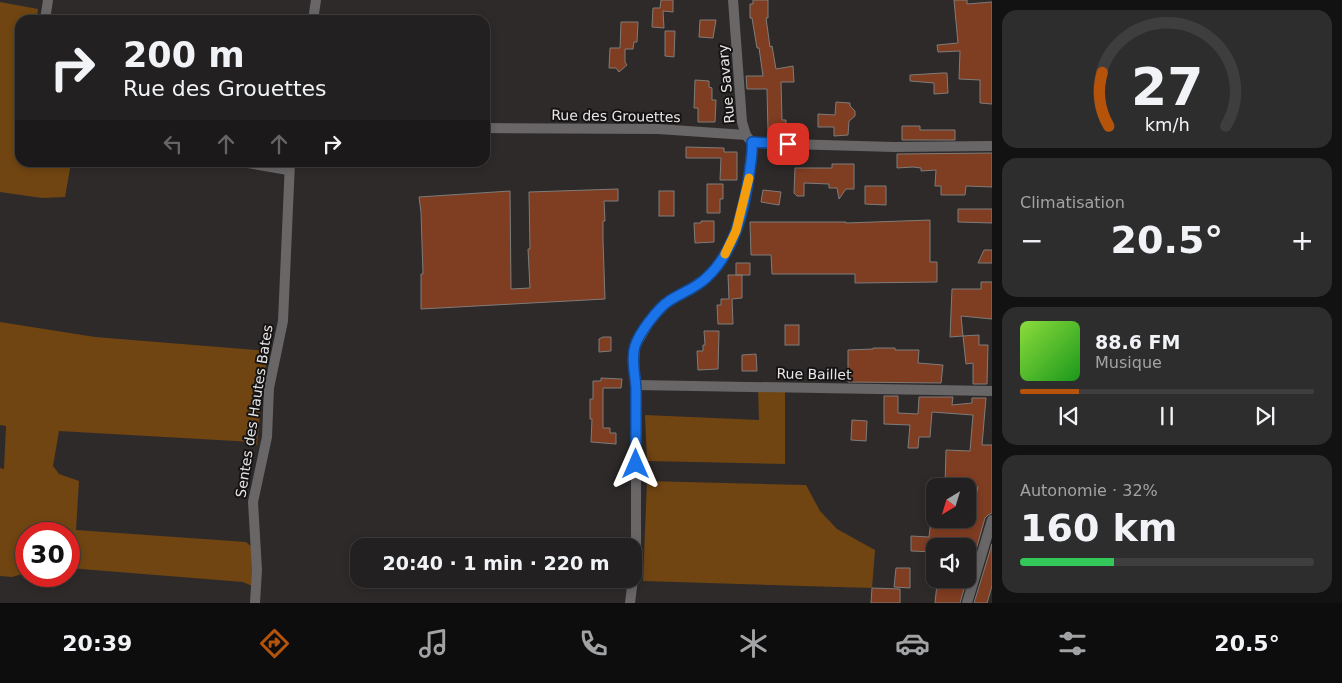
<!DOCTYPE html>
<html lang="fr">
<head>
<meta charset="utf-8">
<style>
	body { margin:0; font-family:"DejaVu Sans",sans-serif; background:#2e2d2d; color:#f1f3f6; height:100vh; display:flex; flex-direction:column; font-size:19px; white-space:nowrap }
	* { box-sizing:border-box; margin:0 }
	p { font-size:16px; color:#a2a3a5 }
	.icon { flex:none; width:28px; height:28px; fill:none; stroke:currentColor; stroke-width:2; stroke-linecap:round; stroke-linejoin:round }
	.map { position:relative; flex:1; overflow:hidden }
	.side { display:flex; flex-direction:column; gap:10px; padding:10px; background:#131212; width:350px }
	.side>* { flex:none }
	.hud { position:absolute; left:15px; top:15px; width:475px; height:152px; border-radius:15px; box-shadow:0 2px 8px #0003,0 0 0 1px #3f3e3e; background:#222020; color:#f1f3f6; overflow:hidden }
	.needle { width:32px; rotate:218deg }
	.tools { position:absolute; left:926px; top:478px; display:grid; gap:10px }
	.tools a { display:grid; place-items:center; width:50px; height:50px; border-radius:10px; background:#222020; box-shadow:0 2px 8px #0003,0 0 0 1px #3f3e3e; font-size:25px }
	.speed { position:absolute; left:15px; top:522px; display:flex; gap:10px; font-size:25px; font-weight:700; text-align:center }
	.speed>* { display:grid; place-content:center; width:65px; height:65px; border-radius:50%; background:#222020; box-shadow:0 2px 8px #0003,0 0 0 1px #3f3e3e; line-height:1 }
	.speed .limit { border:8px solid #d22; background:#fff; color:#111 }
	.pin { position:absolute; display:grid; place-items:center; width:42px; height:42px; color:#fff; margin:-21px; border-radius:10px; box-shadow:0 2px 8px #0006 }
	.me { position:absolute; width:55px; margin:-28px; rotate:0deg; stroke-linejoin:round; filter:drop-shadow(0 0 4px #0008) }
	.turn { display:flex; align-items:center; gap:18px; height:105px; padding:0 25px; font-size:22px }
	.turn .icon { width:65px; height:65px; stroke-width:2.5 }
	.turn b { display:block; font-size:35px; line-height:42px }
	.lanes { display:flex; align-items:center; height:48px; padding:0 25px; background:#0003; justify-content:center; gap:25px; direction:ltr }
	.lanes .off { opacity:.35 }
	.big { font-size:38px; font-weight:800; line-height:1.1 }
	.side .card { flex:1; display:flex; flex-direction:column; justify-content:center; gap:8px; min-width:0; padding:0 18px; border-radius:15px; background:#2e2d2d }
	.side .dial { align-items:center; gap:0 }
	.dial svg { height:130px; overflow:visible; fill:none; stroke:#3f3e3e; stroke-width:7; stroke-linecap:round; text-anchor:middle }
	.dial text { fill:#f1f3f6; stroke:none }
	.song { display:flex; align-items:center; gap:15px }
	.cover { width:60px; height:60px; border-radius:8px; background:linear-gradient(135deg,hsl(90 70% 55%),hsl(120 70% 35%)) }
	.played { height:5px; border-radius:2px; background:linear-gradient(90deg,#b45309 20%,#3f3e3e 20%) }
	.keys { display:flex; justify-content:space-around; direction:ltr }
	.heat { display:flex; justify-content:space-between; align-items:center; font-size:28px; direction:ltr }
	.charge { height:8px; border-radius:4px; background:linear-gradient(90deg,#34c759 32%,#3f3e3e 0) }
	.trip { position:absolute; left:350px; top:538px; width:292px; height:50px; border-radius:15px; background:#222020; box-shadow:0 2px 8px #0003,0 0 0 1px #3f3e3e; font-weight:800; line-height:50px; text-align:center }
	.menu { display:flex; height:80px; justify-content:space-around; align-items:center; background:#0e0d0d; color:#a2a3a5 }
	.menu .icon { width:35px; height:35px }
	.menu .active { color:#b45309 }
	.menu b { font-size:22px; color:#f1f3f6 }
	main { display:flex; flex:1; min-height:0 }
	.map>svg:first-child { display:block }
	.green { fill:#704512 }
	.building { fill:#7f3d22; stroke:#7f7c7a }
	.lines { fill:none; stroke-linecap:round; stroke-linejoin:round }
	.street { stroke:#686667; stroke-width:10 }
	.route-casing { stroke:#114b97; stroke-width:12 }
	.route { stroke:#1a73e8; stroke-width:9 }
	.slow { stroke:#f59e0b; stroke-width:9 }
	.labels { text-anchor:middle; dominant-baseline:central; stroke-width:4; stroke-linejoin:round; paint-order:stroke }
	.street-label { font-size:14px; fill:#e7e5e5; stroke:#151313 }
</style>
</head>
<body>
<main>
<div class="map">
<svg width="992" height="603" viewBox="0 0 992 603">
	<rect width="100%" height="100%" fill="#2e2a2a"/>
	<!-- green -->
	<g class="green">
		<path d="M0 2 38 9 37 20H20V162L71 163 65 197 42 198 0 192Z"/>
		<path d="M0 322 95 337 270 351 264 373 257 445 253 442 59 431 53 466 59 474 79 481 76 530 246 542 252 547V586L243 582 69 568V534H26V573L12 577 0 576V468L4 469 6 426 0 425Z"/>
		<path d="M758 387 785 388V464L647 461 645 415 759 420Z"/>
		<path d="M647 481 806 485 820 511 837 529 875 550 872 588 643 581Z"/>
	</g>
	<!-- building -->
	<g class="building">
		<path d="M661 0H673V12L663 11 664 28 652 27 653 8H660Z"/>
		<path d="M753 0H768V18H766L770 47 772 46 776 69 793 66 794 82H781L782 120H786V131L768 132 767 89H747L746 76H763L759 48H757L752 18H750V4H753Z"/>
		<path d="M954 0H967V4L992 2V104L980 103V80L959 79 960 51 938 52 937 45 958 43Z"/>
		<path d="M700 20H716L713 38 699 37Z"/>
		<path d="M621 22H638L637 42H634L633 49H625V62L627 65 619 72 616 68H609L610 48H620Z"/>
		<path d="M665 31H675L674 57 665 56Z"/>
		<path d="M942 73H947L948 93 934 94V83L910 81V75Z"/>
		<path d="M695 80 709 81V87L712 88V100H716L715 122H698V108H694Z"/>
		<path d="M836 102 850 103V106L855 111V116L849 121 848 135 834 136V127H818V114L835 115Z"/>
		<path d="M902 126H920V130H955V140H902Z"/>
		<path d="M686 147 724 148V152H737V180H720L721 158H686Z"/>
		<path d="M992 153V187L966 186 965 195H941V186H935L936 170 921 171V168L913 167 897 168V154Z"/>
		<path d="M832 164H854V189H846L839 199 837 188H829V184L804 183V196H797L794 193 795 168H832Z"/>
		<path d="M707 184H723V199H720V213H707Z"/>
		<path d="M865 186H886V205L865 204Z"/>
		<path d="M618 189V201H604L605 221H603V240L605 299 421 309V274H423L421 212 419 197 510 191 511 289 530 288 528 249H530L529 192Z"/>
		<path d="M763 190 781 192 779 205 761 202Z"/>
		<rect x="659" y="191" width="15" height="25"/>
		<path d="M958 209H992V223L958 222Z"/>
		<path d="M930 220V262H937V282L855 283V274H772L771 255H751L750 222H846V223Z"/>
		<path d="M701 221H714V242L695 243 694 223H701Z"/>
		<path d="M984 250H992V263H978Z"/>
		<path d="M736 263H750V275H742V298L732 299 733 324H718L717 305H721V299H729L728 275H742H736Z"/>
		<path d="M981 282H992V319L961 316 963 336 979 335V345H988L987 384H973V363L966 364 963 336 950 337 952 289H981Z"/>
		<rect x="785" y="325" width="14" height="20"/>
		<path d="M704 331H719L718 369 698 370 697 351H703V345H705Z"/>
		<path d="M603 337H611V351L599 352V339Z"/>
		<path d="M873 348H895V350H919L918 363 943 365 941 383 848 382V350L873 349Z"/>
		<path d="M756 354 757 371H742V355Z"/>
		<path d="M601 378 622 379 621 388H603V428H610V433H616V444L591 442 592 419H590V399H593V381H601Z"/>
		<path d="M884 396H898V413L918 414 919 397H953L952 405 972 403V398H986L982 445H992V513L988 515 985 518 968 578V546L935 545V552L911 551V536L929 537 931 519H968V507L972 508 978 487 945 486 946 450 970 451 973 415 932 412 930 437H919L918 448H908L910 425 884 424Z"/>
		<path d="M852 420 867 421 866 441 851 440Z"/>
		<path d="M992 544V586L987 603H974Z"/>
		<path d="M896 568H910V588L894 587Z"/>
		<path d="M953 579H967L960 603H935L937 584H952Z"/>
		<path d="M872 588 900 589V603H871Z"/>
	</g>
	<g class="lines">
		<!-- street -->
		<g class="street">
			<path d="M45 20 48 0"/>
			<path d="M313 20 316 0"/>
			<path d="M485 128 658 129 746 135"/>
			<path d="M752 143 894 147 992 146"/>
			<path d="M242 162 288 170"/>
			<path d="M636 385 992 391"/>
			<path d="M634 569 636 548V385L634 363 635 346 650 321 668 301 692 289 706 279 717 267 727 250 736 231 747 188 752 147V143L746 135 742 122 733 0"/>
			<path d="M255 603 257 570 253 502 267 437 269 388 283 321 290 162"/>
			<path d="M630 603 633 579"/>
			<path d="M967 603 992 520"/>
		</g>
	</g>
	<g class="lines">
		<defs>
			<path id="route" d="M636 464C636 438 636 413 636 388 635 374 631 359 635 346 639 333 658 308 669 301 681 293 694 289 705 279 735 253 745 207 750 169 751 160 753 151 752 142L788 144"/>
		</defs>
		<!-- route casing -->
		<use href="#route" class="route-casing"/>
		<!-- route -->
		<use href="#route" class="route"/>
		<!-- slow -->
		<path class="slow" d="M725 254 736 231 749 178"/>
	</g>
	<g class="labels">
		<!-- street labels -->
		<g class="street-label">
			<text transform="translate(726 84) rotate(-95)">Rue Savary</text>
			<text transform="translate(616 116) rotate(1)">Rue des Grouettes</text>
			<text transform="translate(814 374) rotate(1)">Rue Baillet</text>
			<text transform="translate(254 411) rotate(-81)">Sentes des Hautes Bates</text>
		</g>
	</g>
</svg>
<div class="tools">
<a><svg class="needle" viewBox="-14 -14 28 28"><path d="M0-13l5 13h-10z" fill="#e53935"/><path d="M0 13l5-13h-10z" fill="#a2a3a5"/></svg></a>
<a><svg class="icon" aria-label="sound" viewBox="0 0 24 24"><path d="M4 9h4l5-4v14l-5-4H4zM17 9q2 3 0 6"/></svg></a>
</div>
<div class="speed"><div class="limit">30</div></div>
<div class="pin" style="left:788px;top:144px;background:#d93025"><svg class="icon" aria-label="arrive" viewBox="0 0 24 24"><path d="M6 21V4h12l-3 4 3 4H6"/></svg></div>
<svg class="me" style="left:636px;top:464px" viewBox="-20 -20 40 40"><path d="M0-17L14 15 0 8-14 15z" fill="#1a73e8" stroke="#fff" stroke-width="4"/></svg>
<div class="trip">20:40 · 1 min · 220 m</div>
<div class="hud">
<div class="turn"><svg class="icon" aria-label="right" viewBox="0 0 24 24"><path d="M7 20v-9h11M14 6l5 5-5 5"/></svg><div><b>200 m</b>Rue des Grouettes</div></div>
<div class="lanes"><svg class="icon off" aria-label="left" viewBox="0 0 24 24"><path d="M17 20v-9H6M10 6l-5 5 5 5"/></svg><svg class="icon off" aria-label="ahead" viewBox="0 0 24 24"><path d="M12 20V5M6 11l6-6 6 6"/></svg><svg class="icon off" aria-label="ahead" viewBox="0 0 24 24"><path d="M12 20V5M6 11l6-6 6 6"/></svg><svg class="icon" aria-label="right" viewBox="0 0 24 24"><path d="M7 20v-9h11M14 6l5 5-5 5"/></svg></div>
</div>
</div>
<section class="side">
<div class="card dial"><svg viewBox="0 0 100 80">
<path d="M14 69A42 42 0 1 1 86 69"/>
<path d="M14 69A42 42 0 0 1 10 36" stroke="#b45309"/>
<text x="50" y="56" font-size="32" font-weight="700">27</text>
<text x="50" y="72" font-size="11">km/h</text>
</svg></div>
<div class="card"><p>Climatisation</p>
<div class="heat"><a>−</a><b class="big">20.5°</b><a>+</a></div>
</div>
<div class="card">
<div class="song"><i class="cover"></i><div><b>88.6 FM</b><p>Musique</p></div></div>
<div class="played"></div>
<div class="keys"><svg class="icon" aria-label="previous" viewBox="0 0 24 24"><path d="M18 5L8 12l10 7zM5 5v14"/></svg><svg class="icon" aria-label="pause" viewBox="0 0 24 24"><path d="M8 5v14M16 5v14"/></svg><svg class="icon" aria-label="next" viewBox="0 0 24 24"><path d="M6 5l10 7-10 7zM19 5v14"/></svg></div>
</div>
<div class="card"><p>Autonomie · 32%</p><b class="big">160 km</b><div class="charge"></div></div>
</section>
</main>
<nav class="menu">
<b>20:39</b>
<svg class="icon active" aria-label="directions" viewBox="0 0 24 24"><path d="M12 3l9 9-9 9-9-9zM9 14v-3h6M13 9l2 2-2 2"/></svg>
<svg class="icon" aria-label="music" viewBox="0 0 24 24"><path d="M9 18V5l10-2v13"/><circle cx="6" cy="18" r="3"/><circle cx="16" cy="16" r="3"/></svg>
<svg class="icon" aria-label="phone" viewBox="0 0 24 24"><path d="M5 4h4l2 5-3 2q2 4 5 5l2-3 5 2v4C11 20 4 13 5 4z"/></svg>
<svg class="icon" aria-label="climate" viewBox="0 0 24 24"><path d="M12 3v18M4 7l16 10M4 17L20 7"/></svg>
<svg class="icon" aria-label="car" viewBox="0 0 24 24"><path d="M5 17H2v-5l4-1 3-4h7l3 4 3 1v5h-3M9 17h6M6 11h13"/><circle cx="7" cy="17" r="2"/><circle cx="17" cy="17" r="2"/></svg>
<svg class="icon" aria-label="filters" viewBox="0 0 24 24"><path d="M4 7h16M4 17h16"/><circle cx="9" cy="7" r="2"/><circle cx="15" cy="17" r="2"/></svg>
<b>20.5°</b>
</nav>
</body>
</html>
